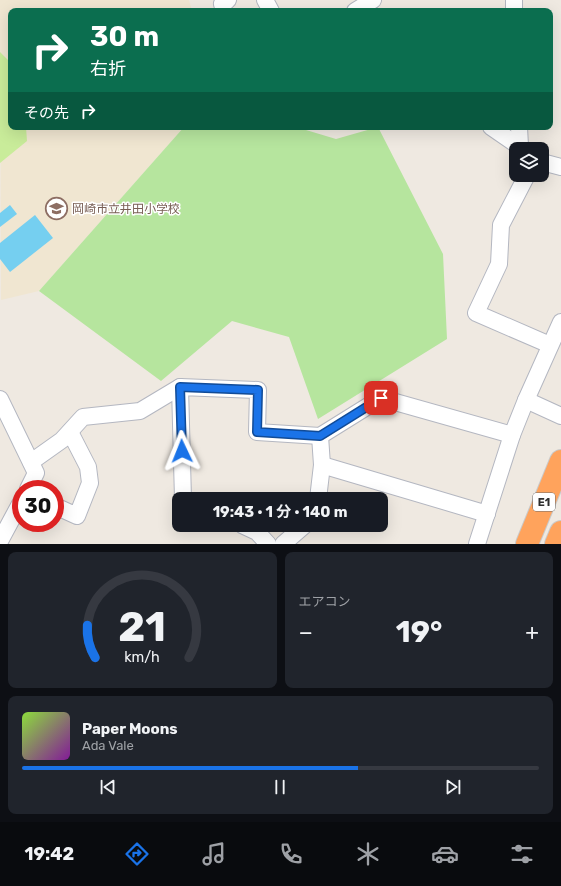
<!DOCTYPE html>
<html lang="ja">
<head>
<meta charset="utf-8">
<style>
	body { margin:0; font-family:Rubik,"Noto Sans JP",sans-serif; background:#20242c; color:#f1f3f6; height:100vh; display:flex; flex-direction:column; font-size:15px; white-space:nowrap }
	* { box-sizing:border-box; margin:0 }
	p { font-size:13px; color:#9ea1a6 }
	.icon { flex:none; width:22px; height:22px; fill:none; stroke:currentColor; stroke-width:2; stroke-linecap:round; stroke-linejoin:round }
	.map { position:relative; height:544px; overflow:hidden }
	.side { display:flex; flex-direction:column; gap:8px; padding:8px; background:#0d0f14; flex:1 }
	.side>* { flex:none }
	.banner { position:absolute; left:8px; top:8px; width:545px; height:122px; border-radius:8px; box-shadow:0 4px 16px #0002; background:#0b6e4f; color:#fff; overflow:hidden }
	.buttons { position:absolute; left:509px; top:142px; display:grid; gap:8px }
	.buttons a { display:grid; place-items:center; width:40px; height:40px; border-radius:8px; background:#171b24; box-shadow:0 4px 16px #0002; font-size:20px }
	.speed { position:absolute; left:12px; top:480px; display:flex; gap:8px; font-size:20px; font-weight:700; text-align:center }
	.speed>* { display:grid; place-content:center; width:52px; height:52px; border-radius:50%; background:#171b24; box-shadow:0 4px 16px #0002; line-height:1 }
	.speed .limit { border:6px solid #d22; background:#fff; color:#111 }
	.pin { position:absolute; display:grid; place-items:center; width:34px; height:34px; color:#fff; margin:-17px; border-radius:8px; box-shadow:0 2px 6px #0006 }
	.me { position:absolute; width:44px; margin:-22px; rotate:358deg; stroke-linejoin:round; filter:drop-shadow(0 0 3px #0008) }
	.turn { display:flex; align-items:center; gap:14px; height:84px; padding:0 16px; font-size:18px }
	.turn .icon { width:52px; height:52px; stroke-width:2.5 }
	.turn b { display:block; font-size:28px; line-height:34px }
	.then { display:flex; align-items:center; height:38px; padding:0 16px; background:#0003; gap:8px; font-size:15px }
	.big { font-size:30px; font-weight:700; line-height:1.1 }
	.side .tile { flex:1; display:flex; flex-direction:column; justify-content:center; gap:6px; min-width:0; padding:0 14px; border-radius:8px; background:#20242c }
	.side .dial { align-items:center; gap:0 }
	.dial svg { height:104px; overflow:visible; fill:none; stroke:#363941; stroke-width:7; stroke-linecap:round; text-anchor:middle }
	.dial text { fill:#f1f3f6; stroke:none }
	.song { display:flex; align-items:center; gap:12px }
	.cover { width:48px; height:48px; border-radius:6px; background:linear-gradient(135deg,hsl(90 70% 55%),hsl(290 70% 35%)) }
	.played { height:4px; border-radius:2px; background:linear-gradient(90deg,#1a73e8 65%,#363941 65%) }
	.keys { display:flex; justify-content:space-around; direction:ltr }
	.heat { display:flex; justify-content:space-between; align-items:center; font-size:22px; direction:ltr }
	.side .tiles { flex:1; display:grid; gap:8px; grid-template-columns:1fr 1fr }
	.tile:last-child { grid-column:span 2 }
	.trip { position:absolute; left:172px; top:492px; width:216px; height:40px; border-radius:8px; background:#171b24; box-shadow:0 4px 16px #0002; font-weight:700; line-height:40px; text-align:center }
	.dock { display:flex; height:64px; justify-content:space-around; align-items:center; background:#090b0e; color:#9ea1a6 }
	.dock .icon { width:28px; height:28px }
	.dock .selected { color:#1a73e8 }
	.dock b { font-size:18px; color:#f1f3f6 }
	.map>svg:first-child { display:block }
	.education { fill:#f0e6d1 }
	.green { fill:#b6e59e }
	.pitch { fill:#c9ec9a }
	.water { fill:#75cff0 }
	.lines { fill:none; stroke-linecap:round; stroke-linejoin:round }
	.minor-casing { stroke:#b4b7c1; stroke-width:18 }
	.highway-casing { stroke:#c9c9c9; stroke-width:24 }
	.minor { stroke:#fff; stroke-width:16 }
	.highway { stroke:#ffa35c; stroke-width:22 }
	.route-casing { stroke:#114b97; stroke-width:10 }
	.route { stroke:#1a73e8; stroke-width:7 }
	.labels { text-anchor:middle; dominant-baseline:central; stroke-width:3; stroke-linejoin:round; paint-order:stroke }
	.shield { fill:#fff; stroke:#6d6d6d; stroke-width:1 }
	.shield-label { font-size:11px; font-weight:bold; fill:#2e2e2e }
	.education-label { font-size:12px; fill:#785e54; stroke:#fff; text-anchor:start }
</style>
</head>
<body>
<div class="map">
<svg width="561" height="544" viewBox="0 0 561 544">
	<rect width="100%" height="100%" fill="#efe9e1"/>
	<!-- education -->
	<path class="education" d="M0 0H189L192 11H11V127H184L39 291 1 300Z"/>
	<!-- green -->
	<path class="green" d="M184 127H296L336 139 378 127 443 254 447 339 318 419 289 337 232 321 161 381 39 291Z"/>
	<!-- pitch -->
	<path class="pitch" d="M0 52 11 63V127H26L27 141 0 163Z"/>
	<!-- water -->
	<g class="water">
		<path d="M10 205 17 214 0 227V213Z"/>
		<path d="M35 215 53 238 10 272 0 259V243Z"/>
	</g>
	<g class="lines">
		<defs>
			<g id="minor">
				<path d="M265 0 271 11"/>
				<path d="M514 0V11"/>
				<path d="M224 11 222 4 228 0"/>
				<path d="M355 11 373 0"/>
				<path d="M491 127 523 149"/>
				<path d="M519 127 520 146"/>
				<path d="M542 162 561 167"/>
				<path d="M527 175 501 225 499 264 476 313 550 345"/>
				<path d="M0 399 36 473 28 489"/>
				<path d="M526 400 561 416"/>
				<path d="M31 462 62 440 83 417 140 411 180 387"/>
				<path d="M322 465 487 514"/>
				<path d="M183 499 180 387 258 390 257 432 320 436"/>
				<path d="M318 499 322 465 320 436 381 398 512 435"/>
				<path d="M55 506 77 516 90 483 88 467 70 432"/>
				<path d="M242 525 257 532 268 544"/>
				<path d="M0 541 21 502"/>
				<path d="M283 544 305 525"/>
				<path d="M477 544 512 435 526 400 561 322"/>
			</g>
			<g id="highway">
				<path d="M527 544 561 461"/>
				<path d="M556 544 561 532"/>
			</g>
		</defs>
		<!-- minor casing -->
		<use href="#minor" class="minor-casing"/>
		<!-- highway casing -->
		<use href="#highway" class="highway-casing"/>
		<!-- minor -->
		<use href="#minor" class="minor"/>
		<!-- highway -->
		<use href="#highway" class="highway"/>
	</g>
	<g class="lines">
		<defs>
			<path id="route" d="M182 451 180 387 258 390 257 432 320 436 381 398"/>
		</defs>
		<!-- route casing -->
		<use href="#route" class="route-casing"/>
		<!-- route -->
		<use href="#route" class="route"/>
	</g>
	<!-- icons -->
	<defs>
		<symbol id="school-ring" viewBox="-11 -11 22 22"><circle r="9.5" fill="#fff" stroke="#8d6e63" stroke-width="1.5"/><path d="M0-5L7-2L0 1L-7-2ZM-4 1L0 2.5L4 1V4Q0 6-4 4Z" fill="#8d6e63"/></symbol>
	</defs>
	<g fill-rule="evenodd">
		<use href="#school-ring" x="44" y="196" width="25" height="25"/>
	</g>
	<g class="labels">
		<!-- shield labels -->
		<rect class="shield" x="533" y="493" width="22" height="18" rx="3"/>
		<g class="shield-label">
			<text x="544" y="502">E1</text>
		</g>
		<!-- education labels -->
		<g class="education-label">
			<text x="72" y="209">岡崎市立井田小学校</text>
		</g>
	</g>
</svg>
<div class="buttons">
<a><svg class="icon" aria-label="layers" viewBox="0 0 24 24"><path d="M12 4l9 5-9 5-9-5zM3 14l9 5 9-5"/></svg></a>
</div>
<div class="speed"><div class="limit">30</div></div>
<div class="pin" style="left:381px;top:398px;background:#d93025"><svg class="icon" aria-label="arrive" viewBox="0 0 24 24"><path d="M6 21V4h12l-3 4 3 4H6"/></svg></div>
<svg class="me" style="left:182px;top:451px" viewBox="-20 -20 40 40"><path d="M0-17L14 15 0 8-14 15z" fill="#1a73e8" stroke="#fff" stroke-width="4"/></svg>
<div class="trip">19:43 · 1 分 · 140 m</div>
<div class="banner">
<div class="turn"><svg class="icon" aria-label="right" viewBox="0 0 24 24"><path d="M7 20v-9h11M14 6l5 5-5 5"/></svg><div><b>30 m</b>右折</div></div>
<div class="then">その先<svg class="icon" aria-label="right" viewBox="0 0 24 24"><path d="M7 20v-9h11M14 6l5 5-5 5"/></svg></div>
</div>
</div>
<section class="side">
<div class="tiles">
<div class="tile dial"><svg viewBox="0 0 100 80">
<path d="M14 69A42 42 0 1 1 86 69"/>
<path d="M14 69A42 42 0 0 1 8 44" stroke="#1a73e8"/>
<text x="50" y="56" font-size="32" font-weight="700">21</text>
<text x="50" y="72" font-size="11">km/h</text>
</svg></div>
<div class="tile"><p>エアコン</p>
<div class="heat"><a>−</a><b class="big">19°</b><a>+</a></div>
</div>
<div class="tile">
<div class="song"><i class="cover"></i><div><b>Paper Moons</b><p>Ada Vale</p></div></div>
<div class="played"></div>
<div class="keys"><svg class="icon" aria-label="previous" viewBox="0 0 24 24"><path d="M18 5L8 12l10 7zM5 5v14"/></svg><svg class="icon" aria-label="pause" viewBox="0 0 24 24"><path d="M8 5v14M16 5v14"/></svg><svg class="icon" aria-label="next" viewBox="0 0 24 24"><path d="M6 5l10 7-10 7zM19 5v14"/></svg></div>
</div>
</div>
</section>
<nav class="dock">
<b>19:42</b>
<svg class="icon selected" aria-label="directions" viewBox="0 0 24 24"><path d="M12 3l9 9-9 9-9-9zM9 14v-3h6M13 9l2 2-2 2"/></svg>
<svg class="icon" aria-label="music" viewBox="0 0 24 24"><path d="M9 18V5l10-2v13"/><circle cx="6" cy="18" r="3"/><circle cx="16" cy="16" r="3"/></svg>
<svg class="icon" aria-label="phone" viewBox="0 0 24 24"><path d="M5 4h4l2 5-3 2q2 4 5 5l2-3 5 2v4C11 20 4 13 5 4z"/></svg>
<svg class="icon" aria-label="climate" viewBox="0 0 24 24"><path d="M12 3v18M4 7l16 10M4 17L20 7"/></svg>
<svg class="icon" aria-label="car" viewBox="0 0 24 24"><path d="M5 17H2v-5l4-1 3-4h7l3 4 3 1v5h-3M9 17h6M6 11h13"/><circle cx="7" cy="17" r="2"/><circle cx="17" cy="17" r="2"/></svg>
<svg class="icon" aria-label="filters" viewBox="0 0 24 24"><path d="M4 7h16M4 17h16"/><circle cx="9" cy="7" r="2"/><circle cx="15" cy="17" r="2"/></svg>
</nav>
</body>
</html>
